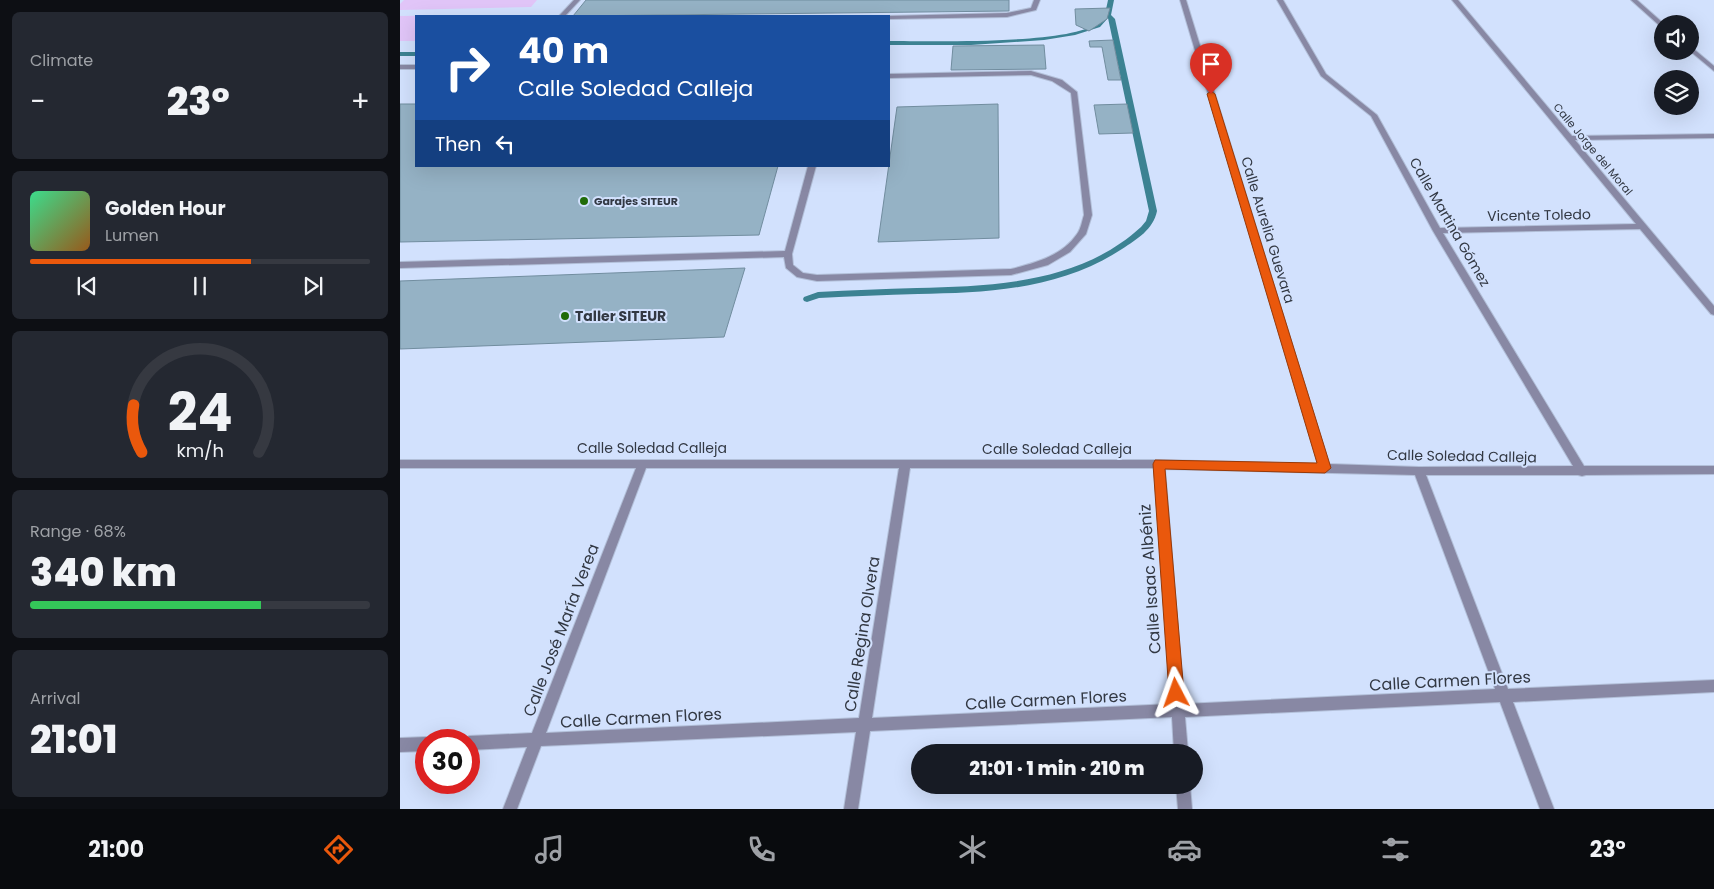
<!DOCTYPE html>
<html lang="en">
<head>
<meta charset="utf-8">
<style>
	body { margin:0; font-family:Poppins,sans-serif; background:#242831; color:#f1f3f6; height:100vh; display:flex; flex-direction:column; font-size:19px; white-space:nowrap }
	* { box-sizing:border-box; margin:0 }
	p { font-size:16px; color:#9ea1a6 }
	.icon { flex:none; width:28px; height:28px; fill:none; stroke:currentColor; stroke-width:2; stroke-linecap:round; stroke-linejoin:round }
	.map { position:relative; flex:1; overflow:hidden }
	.panel { display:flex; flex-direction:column; gap:12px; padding:12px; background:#0d0f14; width:400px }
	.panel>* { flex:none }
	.hud { position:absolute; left:15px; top:15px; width:475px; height:152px; border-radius:0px; box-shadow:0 5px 20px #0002; background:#1a4fa0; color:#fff; overflow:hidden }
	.tools { position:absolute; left:1254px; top:15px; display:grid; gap:10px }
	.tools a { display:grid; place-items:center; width:45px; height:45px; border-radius:50%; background:#171b24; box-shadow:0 5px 20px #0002; font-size:25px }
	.speed { position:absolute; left:15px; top:729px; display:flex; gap:10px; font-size:25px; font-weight:700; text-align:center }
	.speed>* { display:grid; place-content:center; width:65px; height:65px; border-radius:50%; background:#171b24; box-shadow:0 5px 20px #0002; line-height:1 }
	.speed .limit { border:8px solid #d22; background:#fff; color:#111 }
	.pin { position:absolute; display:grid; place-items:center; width:42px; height:42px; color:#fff; margin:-51px -21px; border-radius:50% 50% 50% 0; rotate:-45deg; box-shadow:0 0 5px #0007 }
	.pin .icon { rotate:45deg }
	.me { position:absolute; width:55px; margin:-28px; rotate:356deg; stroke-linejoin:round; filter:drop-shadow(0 0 4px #0008) }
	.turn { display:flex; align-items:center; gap:18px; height:105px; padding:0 20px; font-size:22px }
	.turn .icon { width:65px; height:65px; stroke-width:2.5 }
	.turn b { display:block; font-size:35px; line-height:42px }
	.then { display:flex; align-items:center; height:48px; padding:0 20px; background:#0003; gap:10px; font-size:19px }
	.big { font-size:38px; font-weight:800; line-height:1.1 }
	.panel .tile { flex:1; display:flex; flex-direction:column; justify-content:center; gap:8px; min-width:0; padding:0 18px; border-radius:8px; background:#242831 }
	.panel .dial { align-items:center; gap:0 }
	.dial svg { height:130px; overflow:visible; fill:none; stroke:#363941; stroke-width:7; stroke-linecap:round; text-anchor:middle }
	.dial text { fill:#f1f3f6; stroke:none }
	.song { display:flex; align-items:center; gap:15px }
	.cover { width:60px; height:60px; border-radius:8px; background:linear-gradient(135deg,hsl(150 70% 55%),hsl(30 70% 35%)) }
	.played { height:5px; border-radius:2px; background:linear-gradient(90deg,#ea580c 65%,#363941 65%) }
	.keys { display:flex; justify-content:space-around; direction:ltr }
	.heat { display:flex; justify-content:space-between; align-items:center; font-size:28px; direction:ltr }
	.charge { height:8px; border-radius:4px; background:linear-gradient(90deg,#34c759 68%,#363941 0) }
	.trip { position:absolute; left:511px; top:744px; width:292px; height:50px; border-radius:25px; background:#171b24; box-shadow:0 5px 20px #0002; font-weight:800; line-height:50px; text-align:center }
	.tabs { display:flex; height:80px; justify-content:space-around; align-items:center; background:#090b0e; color:#9ea1a6 }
	.tabs .icon { width:35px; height:35px }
	.tabs .current { color:#ea580c }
	.tabs b { font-size:22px; color:#f1f3f6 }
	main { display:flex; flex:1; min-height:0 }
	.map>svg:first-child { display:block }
	.green { fill:#e1c5f8 }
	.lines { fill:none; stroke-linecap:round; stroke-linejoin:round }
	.stream { fill:#3c8292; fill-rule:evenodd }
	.building { fill:#95b2c5; stroke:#718d9f }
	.service-casing { stroke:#b2bfd8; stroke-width:2 }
	.minor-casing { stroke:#b2bfd8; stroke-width:2 }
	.service { fill:#8888a4; fill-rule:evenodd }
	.minor { fill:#8888a4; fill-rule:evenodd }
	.route { fill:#ea580c; stroke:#983908 }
	.poi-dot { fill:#206b08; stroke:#d2e1fd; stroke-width:2 }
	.labels { text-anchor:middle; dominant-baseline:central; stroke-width:4; stroke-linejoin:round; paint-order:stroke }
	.far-street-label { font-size:11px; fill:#323843; stroke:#d2e1fd }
	.far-poi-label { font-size:11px; font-weight:bold; fill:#323843; stroke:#d2e1fd; text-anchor:start }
	.street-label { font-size:14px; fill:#323843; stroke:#d2e1fd }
	.poi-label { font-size:14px; font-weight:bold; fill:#323843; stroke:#d2e1fd; text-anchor:start }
	.near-street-label { font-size:16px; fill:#323843; stroke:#d2e1fd }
</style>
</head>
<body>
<main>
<section class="panel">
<div class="tile"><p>Climate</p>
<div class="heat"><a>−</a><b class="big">23°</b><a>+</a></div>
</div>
<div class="tile">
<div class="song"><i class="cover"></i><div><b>Golden Hour</b><p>Lumen</p></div></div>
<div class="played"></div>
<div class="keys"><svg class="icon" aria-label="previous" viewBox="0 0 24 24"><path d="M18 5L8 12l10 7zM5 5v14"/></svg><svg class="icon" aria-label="pause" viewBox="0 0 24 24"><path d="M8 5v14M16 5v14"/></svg><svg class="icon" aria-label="next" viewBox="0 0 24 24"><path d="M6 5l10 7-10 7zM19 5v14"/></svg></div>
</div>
<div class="tile dial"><svg viewBox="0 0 100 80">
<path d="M14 69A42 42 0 1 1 86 69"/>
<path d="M14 69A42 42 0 0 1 9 40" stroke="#ea580c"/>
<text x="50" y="56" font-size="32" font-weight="700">24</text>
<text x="50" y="72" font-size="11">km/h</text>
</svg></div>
<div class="tile"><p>Range · 68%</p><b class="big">340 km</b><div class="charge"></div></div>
<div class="tile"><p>Arrival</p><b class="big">21:01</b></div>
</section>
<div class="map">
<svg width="1314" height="809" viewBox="0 0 1314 809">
	<rect width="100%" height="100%" fill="#d2e1fd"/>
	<!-- green -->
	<g class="green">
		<path d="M4 0H137L131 7 0 10V4Z"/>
		<path d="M73 15 16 16V41H0V16Z"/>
	</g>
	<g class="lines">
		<!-- stream -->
		<g class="stream">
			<path d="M708 0H714L711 15 715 19 757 211C753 230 737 239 722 249 661 289 589 293 518 294 485 295 452 296 419 298L407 302 404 301 403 299 404 297 418 292C451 290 484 289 517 288 595 286 680 283 741 227L746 221 749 211 708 18 700 27 675 35 644 40 571 45H489V41C528 41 671 45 697 23 705 16 706 10 708 0Z"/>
			<rect x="0" y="52" width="16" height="4"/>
		</g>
	</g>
	<!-- building -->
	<g class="building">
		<path d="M186 0H609V11L173 16Z"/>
		<path d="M710 8 707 19 689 31 676 25 675 9Z"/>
		<path d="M713 40 721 80H708L702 47H690L689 41Z"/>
		<path d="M644 45 646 69 551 70 553 46Z"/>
		<path d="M0 104H16V166H378L359 235 0 242Z"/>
		<path d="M598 104 599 238 478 242 497 107Z"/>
		<path d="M727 104 733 133 699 134 694 105Z"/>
		<path d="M345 268 324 337 0 349V281Z"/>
	</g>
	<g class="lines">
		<defs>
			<g id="service">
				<path d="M174 0H180L165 16H159Z"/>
				<path d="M634 0H640L636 10 607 17 489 19V16H487L607 13 631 8Z"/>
				<rect x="0" y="65" width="16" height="4"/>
				<path d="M631 71 662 80 677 92 692 215 686 234 670 252 648 265 611 275 417 281 397 277 386 268 384 257 0 268V262L385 251 408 166H416L392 254 393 265 403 273 417 275 611 269C635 263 662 256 677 234 681 229 682 221 684 215L671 93 652 81 631 75 489 78V74Z"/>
			</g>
			<g id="minor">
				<path d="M780 0H786L929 464 1019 467 1173 466 1033 231 971 116 921 76 877 0H883L926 74 977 115 1040 228 1236 224 1052 0H1058L1172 136 1314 134V138L1175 140 1314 306V315L1311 314 1240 229 1043 233 1184 466H1314V474L1186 475 1182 476 1178 475H1026L1108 689 1314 680V692L1113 702 1154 809H1140L1100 702 785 717 788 752H774L772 717 470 731 458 809H444L456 732 141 746 117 809H103L127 747 69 750V740H63L69 736 132 733 236 468H0V460H759L918 464ZM246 468H499L459 718 146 733ZM510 468H754L771 704 472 718ZM765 469 1015 475 1095 689 784 704Z"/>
				<path d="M1231 0H1237L1264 24H1262V27L1260 26Z"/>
				<path d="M1290 46 1314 66V71L1290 51Z"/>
				<path d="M26 737 31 740H26V751L0 752V738Z"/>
				<path d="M776 785H790L792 809H778Z"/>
			</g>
		</defs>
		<!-- service casing -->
		<use href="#service" class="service-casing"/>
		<!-- minor casing -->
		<use href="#minor" class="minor-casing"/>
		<!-- service -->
		<use href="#service" class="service"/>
		<!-- minor -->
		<use href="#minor" class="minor"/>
	</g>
	<!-- route -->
	<path class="route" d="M811 91 815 94 931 468 925 473 765 469 784 693 781 698 776 700 771 698 769 693 753 464 755 460 917 463 807 94Z"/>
	<!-- markers -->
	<g class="poi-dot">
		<circle cx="184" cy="201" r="5"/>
		<circle cx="165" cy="316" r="5"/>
	</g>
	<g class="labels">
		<!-- far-street labels -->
		<g class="far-street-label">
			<text transform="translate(1193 149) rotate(50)">Calle Jorge del Moral</text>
		</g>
		<!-- far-poi labels -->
		<g class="far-poi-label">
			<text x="194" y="201">Garajes SITEUR</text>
		</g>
		<!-- street labels -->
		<g class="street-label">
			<text transform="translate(1139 215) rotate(-1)">Vicente Toledo</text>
			<text transform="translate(1050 222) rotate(60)">Calle Martina Gómez</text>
			<text transform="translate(868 230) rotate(73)">Calle Aurelia Guevara</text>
			<text x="252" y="448">Calle Soledad Calleja</text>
			<text x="657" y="449">Calle Soledad Calleja</text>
			<text transform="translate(1062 456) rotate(1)">Calle Soledad Calleja</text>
		</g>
		<!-- poi labels -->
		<g class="poi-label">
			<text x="175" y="316">Taller SITEUR</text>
		</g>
		<!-- near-street labels -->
		<g class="near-street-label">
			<text transform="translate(750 579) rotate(-94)">Calle Isaac Albéniz</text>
			<text transform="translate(161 630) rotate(-69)">Calle José María Verea</text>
			<text transform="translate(462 634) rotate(-81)">Calle Regina Olvera</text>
			<text transform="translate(1050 681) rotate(-3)">Calle Carmen Flores</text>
			<text transform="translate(646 700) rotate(-3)">Calle Carmen Flores</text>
			<text transform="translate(241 718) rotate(-3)">Calle Carmen Flores</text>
		</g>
	</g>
</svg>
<div class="tools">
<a><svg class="icon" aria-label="sound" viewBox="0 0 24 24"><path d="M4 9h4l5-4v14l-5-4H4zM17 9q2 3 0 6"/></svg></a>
<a><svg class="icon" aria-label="layers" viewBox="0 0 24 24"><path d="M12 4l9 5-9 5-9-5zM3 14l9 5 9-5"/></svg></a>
</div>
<div class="speed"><div class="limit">30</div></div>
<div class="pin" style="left:811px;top:94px;background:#d93025"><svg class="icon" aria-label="arrive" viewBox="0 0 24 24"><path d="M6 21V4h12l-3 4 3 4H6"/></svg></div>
<svg class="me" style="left:776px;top:693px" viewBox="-20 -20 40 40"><path d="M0-17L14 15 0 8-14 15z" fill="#ea580c" stroke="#fff" stroke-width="4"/></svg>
<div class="trip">21:01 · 1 min · 210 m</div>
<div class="hud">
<div class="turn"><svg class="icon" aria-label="right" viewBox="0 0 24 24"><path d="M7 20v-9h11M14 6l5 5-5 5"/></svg><div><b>40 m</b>Calle Soledad Calleja</div></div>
<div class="then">Then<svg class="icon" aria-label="left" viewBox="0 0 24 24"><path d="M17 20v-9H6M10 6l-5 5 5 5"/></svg></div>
</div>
</div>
</main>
<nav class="tabs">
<b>21:00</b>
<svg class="icon current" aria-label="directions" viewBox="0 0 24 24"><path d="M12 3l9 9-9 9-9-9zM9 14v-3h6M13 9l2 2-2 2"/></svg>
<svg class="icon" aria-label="music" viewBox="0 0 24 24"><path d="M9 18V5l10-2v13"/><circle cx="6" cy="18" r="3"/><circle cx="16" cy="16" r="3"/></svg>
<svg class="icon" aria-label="phone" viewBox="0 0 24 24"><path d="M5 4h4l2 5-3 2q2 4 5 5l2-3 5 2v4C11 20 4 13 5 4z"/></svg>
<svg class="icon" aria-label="climate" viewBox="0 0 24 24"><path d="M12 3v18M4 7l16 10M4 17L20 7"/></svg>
<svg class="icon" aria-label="car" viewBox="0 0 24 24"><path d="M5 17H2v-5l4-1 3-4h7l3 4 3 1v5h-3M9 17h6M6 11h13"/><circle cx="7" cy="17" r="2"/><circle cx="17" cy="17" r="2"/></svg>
<svg class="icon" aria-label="filters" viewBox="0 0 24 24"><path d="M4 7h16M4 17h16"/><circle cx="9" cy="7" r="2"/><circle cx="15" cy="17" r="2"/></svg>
<b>23°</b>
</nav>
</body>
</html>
